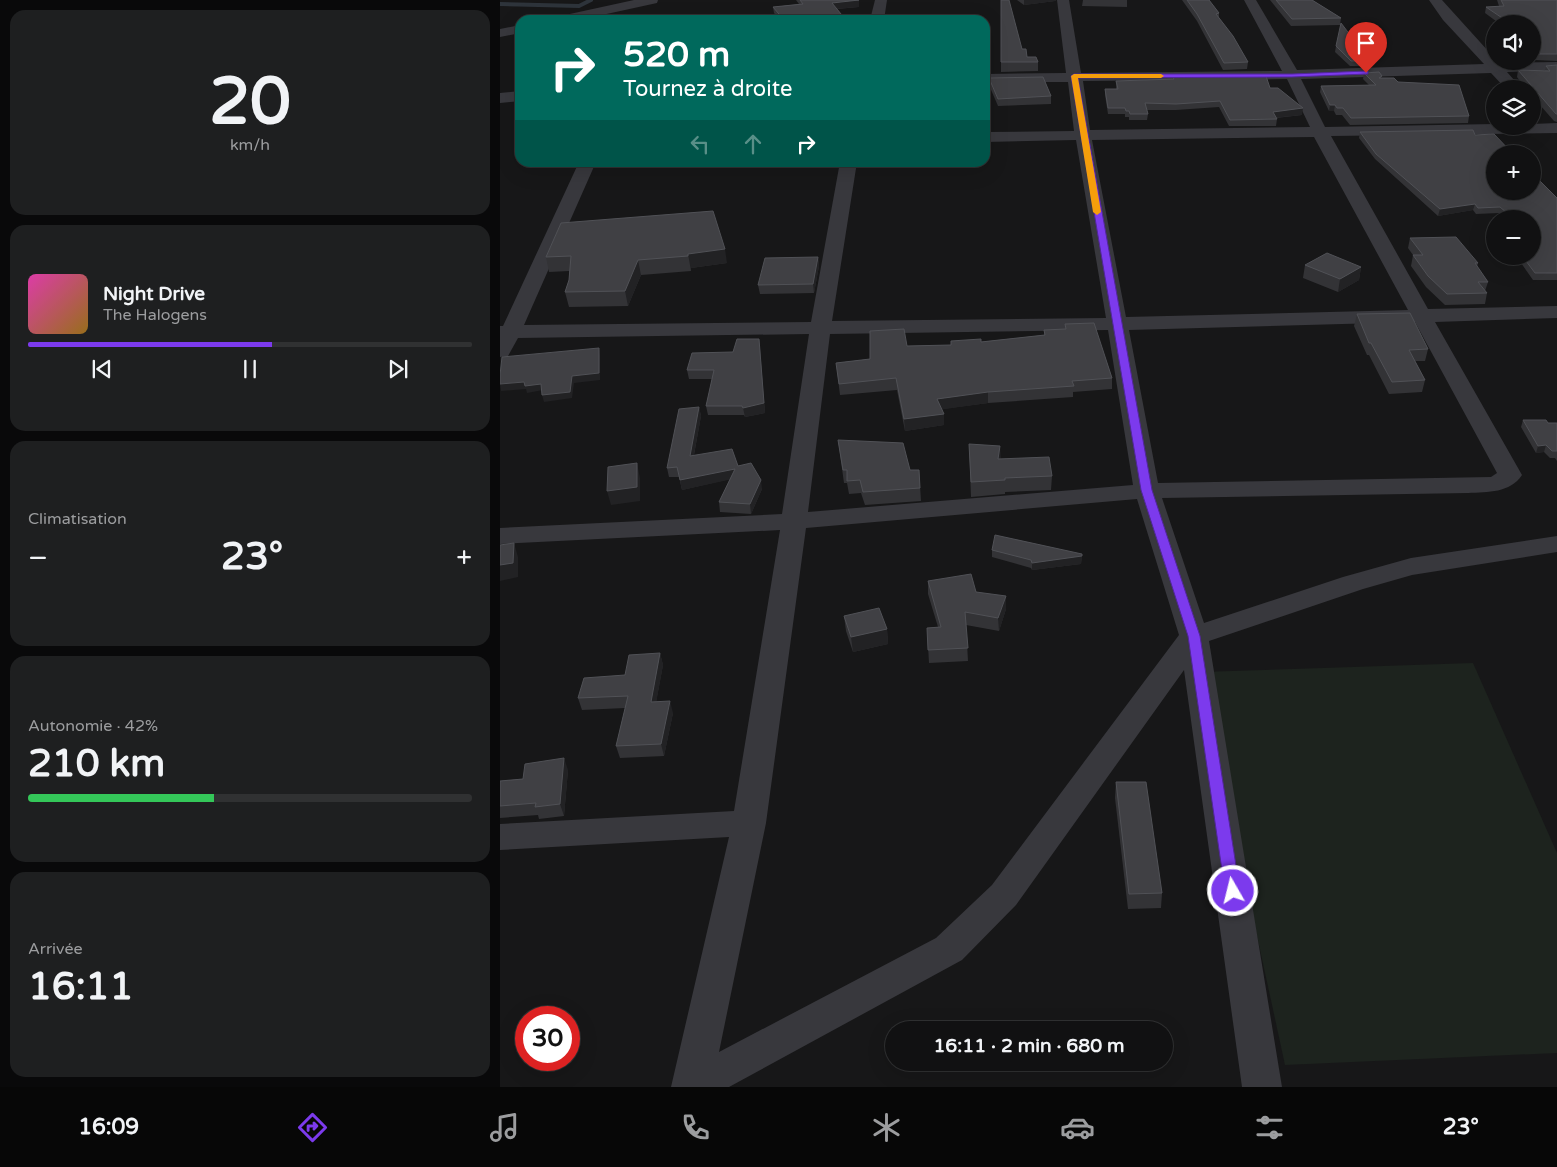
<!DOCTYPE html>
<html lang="fr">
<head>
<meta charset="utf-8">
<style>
	body { margin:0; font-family:"Varela Round",sans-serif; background:#1e1f20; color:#f1f3f6; height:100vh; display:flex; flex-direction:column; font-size:19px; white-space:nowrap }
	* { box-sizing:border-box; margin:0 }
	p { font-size:16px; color:#9c9d9f }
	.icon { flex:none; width:28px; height:28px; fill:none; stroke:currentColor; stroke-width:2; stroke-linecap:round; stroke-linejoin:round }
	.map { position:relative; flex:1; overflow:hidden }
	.panel { display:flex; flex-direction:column; gap:10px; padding:10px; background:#09090a; width:500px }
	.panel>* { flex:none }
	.banner { position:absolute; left:15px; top:15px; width:475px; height:152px; border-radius:15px; box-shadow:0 5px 20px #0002,0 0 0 1px #303132; background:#00695c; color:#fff; overflow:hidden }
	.tools { position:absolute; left:986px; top:15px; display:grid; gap:10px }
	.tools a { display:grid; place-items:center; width:55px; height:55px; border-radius:50%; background:#111112; box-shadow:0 5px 20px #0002,0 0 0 1px #303132; font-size:25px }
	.speed { position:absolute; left:15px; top:1006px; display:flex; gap:10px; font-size:25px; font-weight:700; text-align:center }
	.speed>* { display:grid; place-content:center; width:65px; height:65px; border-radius:50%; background:#111112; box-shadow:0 5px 20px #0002,0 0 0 1px #303132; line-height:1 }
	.speed .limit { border:8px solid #d22; background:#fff; color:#111 }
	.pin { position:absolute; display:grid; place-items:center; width:42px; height:42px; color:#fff; margin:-51px -21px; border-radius:50% 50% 50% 0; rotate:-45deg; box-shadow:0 0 5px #0007 }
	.pin .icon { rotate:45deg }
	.me { position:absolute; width:55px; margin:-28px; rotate:352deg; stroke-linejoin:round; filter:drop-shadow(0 0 4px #0008) }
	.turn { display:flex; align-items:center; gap:18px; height:105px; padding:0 25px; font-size:22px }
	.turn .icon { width:65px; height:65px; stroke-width:2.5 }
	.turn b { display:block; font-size:35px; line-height:42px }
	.lanes { display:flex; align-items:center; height:48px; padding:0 25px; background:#0003; justify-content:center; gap:25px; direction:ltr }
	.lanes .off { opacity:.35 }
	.big { font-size:38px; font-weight:700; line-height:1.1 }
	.panel .widget { flex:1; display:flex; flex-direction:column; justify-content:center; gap:8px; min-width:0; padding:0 18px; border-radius:15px; background:#1e1f20 }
	.panel .dial { align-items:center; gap:0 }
	.dial b { font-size:65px; line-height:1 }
	.song { display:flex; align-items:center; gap:15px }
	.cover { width:60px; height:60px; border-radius:8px; background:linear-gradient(135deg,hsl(320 70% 55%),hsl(40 70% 35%)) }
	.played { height:5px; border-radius:2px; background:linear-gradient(90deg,#7c3aed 55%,#303132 55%) }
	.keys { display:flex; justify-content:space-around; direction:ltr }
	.heat { display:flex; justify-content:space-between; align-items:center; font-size:28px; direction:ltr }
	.charge { height:8px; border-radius:4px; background:linear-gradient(90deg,#34c759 42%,#303132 0) }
	.trip { position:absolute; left:385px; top:1021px; width:288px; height:50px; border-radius:25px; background:#111112; box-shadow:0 5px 20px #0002,0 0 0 1px #303132; font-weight:700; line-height:50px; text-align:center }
	.tab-bar { display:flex; height:80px; justify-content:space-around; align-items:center; background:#070707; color:#9c9d9f }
	.tab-bar .icon { width:35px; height:35px }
	.tab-bar .selected { color:#7c3aed }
	.tab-bar b { font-size:22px; color:#f1f3f6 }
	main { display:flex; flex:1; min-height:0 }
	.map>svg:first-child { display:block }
	.green { fill:#1d231e }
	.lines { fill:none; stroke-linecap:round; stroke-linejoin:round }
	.stream { stroke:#2e343b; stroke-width:4 }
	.street { fill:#38383d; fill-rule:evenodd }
	.wall { fill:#333336 }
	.shaded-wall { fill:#222224 }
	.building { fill:#404044; stroke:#505156 }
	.route { fill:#7c3aed; stroke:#51269a }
	.slow { fill:#f59e0b }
</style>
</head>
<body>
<main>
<section class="panel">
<div class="widget dial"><b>20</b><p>km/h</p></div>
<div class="widget">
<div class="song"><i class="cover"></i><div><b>Night Drive</b><p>The Halogens</p></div></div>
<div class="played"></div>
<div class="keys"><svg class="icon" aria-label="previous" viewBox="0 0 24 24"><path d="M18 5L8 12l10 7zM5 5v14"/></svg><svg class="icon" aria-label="pause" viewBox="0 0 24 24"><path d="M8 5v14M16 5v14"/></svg><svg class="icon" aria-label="next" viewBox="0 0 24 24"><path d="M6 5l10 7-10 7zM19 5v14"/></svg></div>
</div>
<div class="widget"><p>Climatisation</p>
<div class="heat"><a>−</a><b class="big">23°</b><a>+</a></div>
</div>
<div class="widget"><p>Autonomie · 42%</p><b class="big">210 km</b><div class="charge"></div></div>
<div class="widget"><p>Arrivée</p><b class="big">16:11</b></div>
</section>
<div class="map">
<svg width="1057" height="1087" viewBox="0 0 1057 1087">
	<rect width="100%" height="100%" fill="#171718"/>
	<!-- green -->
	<path class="green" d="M973 663 1057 853V1053L785 1065 700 672Z"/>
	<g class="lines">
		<!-- stream -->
		<path class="stream" d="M0 4 79 6 91 0"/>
		<!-- street -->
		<g class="street">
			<path d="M134 0H158L157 3 79 20H54L56 17Z"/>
			<path d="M375 0H387L384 20H370Z"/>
			<path d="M557 0H569L581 73 782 71 744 0H756L797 70 984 64 943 20 929 0H942L999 63 1057 62V70L1007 72 1022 89H1006L991 73 801 79 825 127 995 124V126H1032V124L1057 123V133L831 136 928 309 1057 306V318L935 322 1022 475C1010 493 988 492 968 493L662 498 704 623 843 577 911 558 1057 536V552L912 575 863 589 709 641 782 1087H742L684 670 516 905 462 960 229 1087H171L229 837 0 850V824L234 811 280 530 0 544V528L282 514 309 334 18 338 8 356 0 357V326H3L79 162H96L24 325 311 322 340 162H357L332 321 606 318 576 140 485 142V132L574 131 568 82H485V74L566 73ZM787 79 810 127 590 130 583 81ZM814 137 908 310 626 317 592 140ZM915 322 997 473 991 477 658 483 629 330ZM608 330 633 485 308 512 330 334ZM637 499 679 635 492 885 436 938 219 1052 266 823 306 528Z"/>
			<path d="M20 25V33L0 37V29Z"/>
			<path d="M20 91V101L0 103V93Z"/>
		</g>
	</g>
	<!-- wall -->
	<g class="wall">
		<path d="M296 0H359V7L337 9 346 20H280L274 13 273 7 299 4Z"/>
		<path d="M501 0 522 49 527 57 538 62V71L501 72Z"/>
		<path d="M517 0H556L555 1 524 5Z"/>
		<path d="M583 0H627V7L582 6Z"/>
		<path d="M682 0H709L719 13V18L748 62 747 69 723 70 697 21Z"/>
		<path d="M770 0H812L841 18 840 25 791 26Z"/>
		<path d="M997 0H1057V61L1035 60 1032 57V24H1000L985 13 986 7 999 6Z"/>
		<path d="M836 46 870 61 869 66H850L835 52Z"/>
		<path d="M1057 65V122L1054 121 1032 96V89H1026L1017 77 1018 70 1045 71 1046 66Z"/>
		<path d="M864 73 882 76 881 78 898 82 969 116 968 123 850 125 842 115H836L834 111H829L820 92 821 86 869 85 863 79Z"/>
		<path d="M672 76 770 88 802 115 776 118 777 119 776 126H729L719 107 676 110H647L648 114 647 120H629V117H625V114H608L605 95V89H616V81L672 79Z"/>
		<path d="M489 78 551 96V104L498 106 489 85Z"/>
		<path d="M860 132 975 135 1057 198V280H1033L1021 263H1015L1010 256H1032V219H1005L999 213 976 214 973 210 938 216 875 159 859 138Z"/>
		<path d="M61 223 227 263 191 268V271L141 275 128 306 69 307 65 292 69 280V271L49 272 46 257Z"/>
		<path d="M910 238 978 263 977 267 988 282 985 291 987 293 985 304 945 305 926 287 911 266 913 255 908 248Z"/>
		<path d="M318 257 319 266 314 293 260 294 258 285Z"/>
		<path d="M805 265 861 267 859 280 838 292 803 278Z"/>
		<path d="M857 314 928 349 925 361H915L925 380 922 392 889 394 869 355H867L854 326Z"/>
		<path d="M565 324 612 378V389L573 392V397L488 403 442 409 444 414V425L405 431 397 390 340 395 336 363 370 359 407 346 451 345 544 335V330L565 329Z"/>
		<path d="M260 348 265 413 245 417 244 415H208L206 406 212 379H189L187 370Z"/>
		<path d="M199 407 201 416 194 455 238 466 262 489 251 514 220 512 219 502 230 479 182 490 179 477H169L167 468Z"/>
		<path d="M1023 420 1048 423H1057V461L1055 458H1050L1044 452 1036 453 1021 427Z"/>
		<path d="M338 440 410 470H419L421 501 365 505 361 493 349 494 347 483H344Z"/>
		<path d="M469 444 501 459 552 476 551 490 505 492V494L471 497Z"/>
		<path d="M492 550 582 554 581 564 532 570 531 568 492 557Z"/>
		<path d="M428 581 476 592 506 609 499 631 466 625 468 661 429 663 427 628 438 627 428 594Z"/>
		<path d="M344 616 387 629 388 644 353 652 346 631Z"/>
		<path d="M160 653 163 665 156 702 173 713 164 756 120 758 116 746 125 708 82 710 78 698 125 675Z"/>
		<path d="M68 770 64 816 39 819 38 815 0 818V781L23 779Z"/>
		<path d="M616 782 662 893 661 908 628 909 615 798Z"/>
	</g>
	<!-- shaded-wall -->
	<g class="shaded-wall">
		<path d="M359 0V7L333 9 332 3Z"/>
		<path d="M524 0H556L555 1 524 5Z"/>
		<path d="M830 105H835L834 111H829Z"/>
		<path d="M803 108 802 115 772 118 773 112Z"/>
		<path d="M975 204 973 210 938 216 940 209Z"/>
		<path d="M225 249 227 263 191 268V271L188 254Z"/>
		<path d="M318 257 319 266 314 293 313 284Z"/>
		<path d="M138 260 141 275 128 306 125 291Z"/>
		<path d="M861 267 859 280 838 292 840 279Z"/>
		<path d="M259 339 265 413 245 417 243 408Z"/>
		<path d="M99 348 100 355V380L74 383 72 398 44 402 42 395 72 376Z"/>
		<path d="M24 382 41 384 43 390 27 393 26 389 1 391 0 384Z"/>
		<path d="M488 392V403L438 410 437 399Z"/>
		<path d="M199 407 201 416 192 465 190 456Z"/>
		<path d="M444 414V425L405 431 404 419Z"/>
		<path d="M1046 445 1044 452 1036 453 1038 446Z"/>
		<path d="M500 446 501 459H498Z"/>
		<path d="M137 463 140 478V501L111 505 107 491Z"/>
		<path d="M235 469 237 478 182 490 180 480Z"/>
		<path d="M261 480 262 489 251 514 250 504Z"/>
		<path d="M14 543 18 557V577L0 581V565Z"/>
		<path d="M582 556 581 564 532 570V563Z"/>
		<path d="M506 596V609L499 631 498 618Z"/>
		<path d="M387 629 388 644 353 652 351 637Z"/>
		<path d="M160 653 163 665 154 714 151 702Z"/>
		<path d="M170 701 173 713 164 756 161 744Z"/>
		<path d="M64 758 68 770 64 816 60 804Z"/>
	</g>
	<!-- building -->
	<g class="building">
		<path d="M300 0H359L332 3 346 20H284L273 7 303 4Z"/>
		<path d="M501 0H509L522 49H526L527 57H536L538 62H501Z"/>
		<path d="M687 0H709L719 13 716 14 733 36 748 62 724 63 697 14Z"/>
		<path d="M776 0H812L841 18 792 19Z"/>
		<path d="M1001 0H1057V54H1037L1032 48V24H1011L986 7 1004 6Z"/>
		<path d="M841 23 870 61H851L836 46Z"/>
		<path d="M1057 65V114H1056L1018 70 1050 71 1046 66Z"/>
		<path d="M879 72 882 76 879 78H894L898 82 959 85 969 116 851 118 843 108H837L835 105H830L821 86 876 85 864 73Z"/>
		<path d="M672 76H766L770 88H778L803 108 773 112 777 119 730 120 720 101 676 104 645 103 648 114H630L629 111H626L625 108H608L605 89H618L616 81 674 79Z"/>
		<path d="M543 77 551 96 498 99 489 78Z"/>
		<path d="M973 130 975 135 994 134 1013 154H995V191H1032V173L1057 198V273H1035L1023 257 1016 256H1032V240L1040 239 1032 233V219H1014L1000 207 978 208 975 204 940 209 876 154 860 132Z"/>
		<path d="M213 211 225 249 188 254V256L138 260 125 291 65 292 69 280 71 256 46 257 61 223Z"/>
		<path d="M956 237 978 263H975L988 282H978L987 293 947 294 928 276 913 255H923L910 238Z"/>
		<path d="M827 253 861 267 840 279 805 265Z"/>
		<path d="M318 257 313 284 258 285 265 258Z"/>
		<path d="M910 313 928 349 909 350 925 380 892 382 871 343H869L857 314Z"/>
		<path d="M594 323 612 378 572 381 574 386 488 392 437 399 444 414 404 419 396 378 339 384 336 363 370 359V331L404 329 407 346 451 345V341L481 339V342L545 335 544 330 566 329 565 324Z"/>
		<path d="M237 339H259L264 403 243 408 242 406H206L214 370H187L192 353 233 352Z"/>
		<path d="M99 348V373L72 376 70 392 42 395 41 384 25 386 24 382 0 384V375L2 357Z"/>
		<path d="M199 407 190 456 232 449 238 466 251 463 261 480 250 504 219 502 235 469 180 480 177 467 167 468 179 409Z"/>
		<path d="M1023 420H1046L1048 423H1057V451H1052L1046 445 1038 446Z"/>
		<path d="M338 440 403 443 410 470H419L420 488 363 492 360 480 347 481V470H343Z"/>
		<path d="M469 444 500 446 498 459 549 457 552 476 505 478V480L471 482Z"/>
		<path d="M137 463V487L107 491 108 467Z"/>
		<path d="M495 535 582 554V556L532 563 531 560 492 550Z"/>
		<path d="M14 543 13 563 0 565V545Z"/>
		<path d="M471 574 476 592 506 596 498 618 465 612 468 648 428 650 427 628 441 627 428 581Z"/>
		<path d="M379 608 387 629 351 637 344 616Z"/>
		<path d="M160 653 151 702 170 701 161 744 116 746 128 696 78 698 84 678 125 675 129 655Z"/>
		<path d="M64 758 60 804 35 807 36 803 0 806V781L23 779 25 764Z"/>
		<path d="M616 782H646L662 893 629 894Z"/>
	</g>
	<!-- route -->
	<path class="route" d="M866 71H868V74L792 77 578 78 652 490 700 636 740 891 738 895 733 897 727 895 725 891 688 636 641 490 571 76 574 74H792Z"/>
	<!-- slow -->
	<path class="slow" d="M574 74H661L664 76 661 78H578L601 212 597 215 593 212 571 76Z"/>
</svg>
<div class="tools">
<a><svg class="icon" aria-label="sound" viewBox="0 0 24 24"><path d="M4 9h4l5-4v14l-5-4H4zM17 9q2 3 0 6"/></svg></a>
<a><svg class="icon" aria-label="layers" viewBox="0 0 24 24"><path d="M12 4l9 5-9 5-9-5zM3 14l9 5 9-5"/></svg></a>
<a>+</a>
<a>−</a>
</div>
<div class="speed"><div class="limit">30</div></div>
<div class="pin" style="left:866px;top:73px;background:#d93025"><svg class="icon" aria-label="arrive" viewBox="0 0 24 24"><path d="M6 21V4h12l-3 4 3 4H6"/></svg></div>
<svg class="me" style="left:733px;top:891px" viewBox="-20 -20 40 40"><circle r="17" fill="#7c3aed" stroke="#fff" stroke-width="3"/><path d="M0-11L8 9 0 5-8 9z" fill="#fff"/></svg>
<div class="trip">16:11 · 2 min · 680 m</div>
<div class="banner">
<div class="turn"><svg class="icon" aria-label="right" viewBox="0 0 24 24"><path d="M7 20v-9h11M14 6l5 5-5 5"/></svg><div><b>520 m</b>Tournez à droite</div></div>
<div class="lanes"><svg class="icon off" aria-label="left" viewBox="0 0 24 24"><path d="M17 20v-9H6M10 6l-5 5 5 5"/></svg><svg class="icon off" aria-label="ahead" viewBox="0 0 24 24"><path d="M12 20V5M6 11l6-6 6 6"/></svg><svg class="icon" aria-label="right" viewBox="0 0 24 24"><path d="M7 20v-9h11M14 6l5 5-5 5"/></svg></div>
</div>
</div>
</main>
<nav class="tab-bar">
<b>16:09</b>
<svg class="icon selected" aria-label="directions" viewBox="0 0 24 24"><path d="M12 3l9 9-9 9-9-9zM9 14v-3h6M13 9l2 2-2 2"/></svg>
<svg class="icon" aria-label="music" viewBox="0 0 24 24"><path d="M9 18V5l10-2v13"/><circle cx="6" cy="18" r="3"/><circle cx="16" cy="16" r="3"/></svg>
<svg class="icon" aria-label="phone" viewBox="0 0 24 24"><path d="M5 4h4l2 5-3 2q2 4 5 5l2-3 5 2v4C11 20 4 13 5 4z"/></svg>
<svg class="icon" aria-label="climate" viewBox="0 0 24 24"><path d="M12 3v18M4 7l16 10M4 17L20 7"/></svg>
<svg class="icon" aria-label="car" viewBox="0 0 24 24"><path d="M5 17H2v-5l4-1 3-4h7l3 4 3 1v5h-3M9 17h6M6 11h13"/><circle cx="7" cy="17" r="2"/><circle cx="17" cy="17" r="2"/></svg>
<svg class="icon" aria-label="filters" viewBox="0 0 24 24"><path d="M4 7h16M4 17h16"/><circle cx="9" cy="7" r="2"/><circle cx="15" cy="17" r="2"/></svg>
<b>23°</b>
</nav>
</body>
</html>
